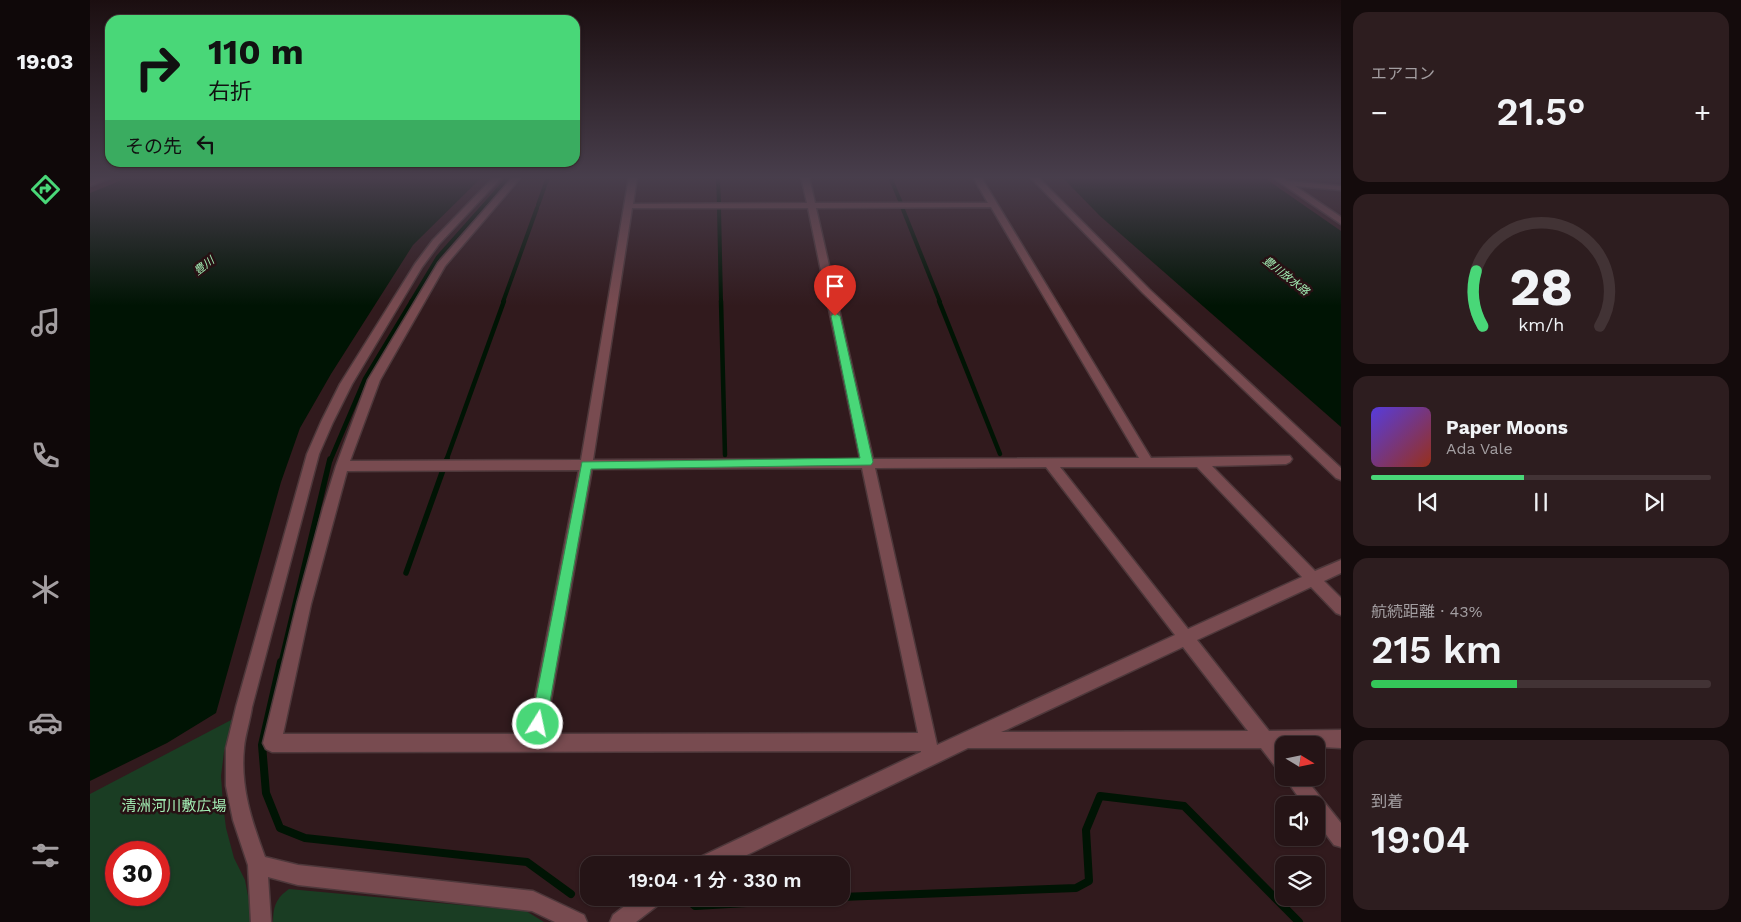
<!DOCTYPE html>
<html lang="ja">
<head>
<meta charset="utf-8">
<style>
	body { margin:0; font-family:"Work Sans","Noto Sans JP",sans-serif; background:#2d1d1f; color:#f1f3f6; height:100vh; display:flex; flex-direction:column; font-size:19px; white-space:nowrap }
	* { box-sizing:border-box; margin:0 }
	p { font-size:16px; color:#a39ea1 }
	.icon { flex:none; width:28px; height:28px; fill:none; stroke:currentColor; stroke-width:2; stroke-linecap:round; stroke-linejoin:round }
	.map { position:relative; flex:1; overflow:hidden }
	.drawer { display:flex; flex-direction:column; gap:12px; padding:12px; background:#140b0c; width:400px }
	.drawer>* { flex:none }
	.top-card { position:absolute; left:15px; top:15px; width:475px; height:152px; border-radius:15px; box-shadow:0 1px 4px #0004,0 0 0 1px #423335; background:#49d778; color:#111; overflow:hidden }
	.needle { width:32px; rotate:100deg }
	.tools { position:absolute; left:1185px; top:736px; display:grid; gap:10px }
	.tools a { display:grid; place-items:center; width:50px; height:50px; border-radius:10px; background:#251416; box-shadow:0 1px 4px #0004,0 0 0 1px #423335; font-size:25px }
	.speed { position:absolute; left:15px; top:841px; display:flex; gap:10px; font-size:25px; font-weight:700; text-align:center }
	.speed>* { display:grid; place-content:center; width:65px; height:65px; border-radius:50%; background:#251416; box-shadow:0 1px 4px #0004,0 0 0 1px #423335; line-height:1 }
	.speed .limit { border:8px solid #d22; background:#fff; color:#111 }
	.pin { position:absolute; display:grid; place-items:center; width:42px; height:42px; color:#fff; margin:-51px -21px; border-radius:50% 50% 50% 0; rotate:-45deg; box-shadow:0 0 5px #0007 }
	.pin .icon { rotate:45deg }
	.me { position:absolute; width:55px; margin:-28px; rotate:10deg; stroke-linejoin:round; filter:drop-shadow(0 0 4px #0008) }
	.turn { display:flex; align-items:center; gap:18px; height:105px; padding:0 20px; font-size:22px }
	.turn .icon { width:65px; height:65px; stroke-width:2.5 }
	.turn b { display:block; font-size:35px; line-height:42px }
	.then { display:flex; align-items:center; height:48px; padding:0 20px; background:#0003; gap:10px; font-size:19px }
	.big { font-size:38px; font-weight:600; line-height:1.1 }
	.drawer .tile { flex:1; display:flex; flex-direction:column; justify-content:center; gap:8px; min-width:0; padding:0 18px; border-radius:15px; background:#2d1d1f }
	.drawer .dial { align-items:center; gap:0 }
	.dial svg { height:130px; overflow:visible; fill:none; stroke:#423335; stroke-width:7; stroke-linecap:round; text-anchor:middle }
	.dial text { fill:#f1f3f6; stroke:none }
	.song { display:flex; align-items:center; gap:15px }
	.cover { width:60px; height:60px; border-radius:8px; background:linear-gradient(135deg,hsl(250 70% 55%),hsl(10 70% 35%)) }
	.played { height:5px; border-radius:2px; background:linear-gradient(90deg,#49d778 45%,#423335 45%) }
	.keys { display:flex; justify-content:space-around; direction:ltr }
	.heat { display:flex; justify-content:space-between; align-items:center; font-size:28px; direction:ltr }
	.charge { height:8px; border-radius:4px; background:linear-gradient(90deg,#34c759 43%,#423335 0) }
	.trip { position:absolute; left:490px; top:856px; width:270px; height:50px; border-radius:15px; background:#251416; box-shadow:0 1px 4px #0004,0 0 0 1px #423335; font-weight:600; line-height:50px; text-align:center }
	main { display:flex; flex:1; min-height:0 }
	.tab-bar { display:flex; flex-direction:column; width:90px; justify-content:space-around; align-items:center; background:#0f0809; color:#a39ea1 }
	.tab-bar .icon { width:35px; height:35px }
	.tab-bar .on { color:#49d778 }
	.tab-bar b { font-size:22px; color:#f1f3f6 }
	.map>svg:first-child { display:block }
	.green { fill:#1a3d23; fill-rule:evenodd }
	.water { fill:#001404 }
	.lines { fill:none; stroke-linecap:round; stroke-linejoin:round }
	.stream-far3 { stroke:#001404; stroke-width:4 }
	.stream-far2 { stroke:#001404; stroke-width:4.5 }
	.stream-far1 { stroke:#001404; stroke-width:5.5 }
	.stream { stroke:#001404; stroke-width:8 }
	.street-casing { stroke:#4e383b; stroke-width:3 }
	.street { fill:#784b50; fill-rule:evenodd }
	.route { fill:#49d778; stroke:#2f8c4e }
	.labels { text-anchor:middle; dominant-baseline:central; stroke-width:5; stroke-linejoin:round; paint-order:stroke }
	.far-water-label { font-size:11px; font-style:italic; fill:#a4efb5; stroke:#271114 }
	.near-park-label { font-size:15px; fill:#a2edb3; stroke:#271114 }
</style>
</head>
<body>
<main>
<nav class="tab-bar">
<b>19:03</b>
<svg class="icon on" aria-label="directions" viewBox="0 0 24 24"><path d="M12 3l9 9-9 9-9-9zM9 14v-3h6M13 9l2 2-2 2"/></svg>
<svg class="icon" aria-label="music" viewBox="0 0 24 24"><path d="M9 18V5l10-2v13"/><circle cx="6" cy="18" r="3"/><circle cx="16" cy="16" r="3"/></svg>
<svg class="icon" aria-label="phone" viewBox="0 0 24 24"><path d="M5 4h4l2 5-3 2q2 4 5 5l2-3 5 2v4C11 20 4 13 5 4z"/></svg>
<svg class="icon" aria-label="climate" viewBox="0 0 24 24"><path d="M12 3v18M4 7l16 10M4 17L20 7"/></svg>
<svg class="icon" aria-label="car" viewBox="0 0 24 24"><path d="M5 17H2v-5l4-1 3-4h7l3 4 3 1v5h-3M9 17h6M6 11h13"/><circle cx="7" cy="17" r="2"/><circle cx="17" cy="17" r="2"/></svg>
<svg class="icon" aria-label="filters" viewBox="0 0 24 24"><path d="M4 7h16M4 17h16"/><circle cx="9" cy="7" r="2"/><circle cx="15" cy="17" r="2"/></svg>
</nav>
<div class="map">
<svg width="1251" height="922" viewBox="0 0 1251 922">
	<rect width="100%" height="100%" fill="#311a1d"/>
	<!-- green -->
	<g class="green">
		<path d="M143 719 134 752 131 776 133 804 136 828 144 858 155 880 163 922H0V794ZM26 852H69V895H26Z"/>
		<path d="M199 889 436 911 454 922H183C183 907 186 898 199 889Z"/>
	</g>
	<!-- water -->
	<g class="water">
		<path d="M39 177H392L323 245 241 374 210 428 191 482 126 713 77 743 0 781V193Z"/>
		<path d="M972 177H1173L1251 231V427L1010 216Z"/>
	</g>
	<g class="lines">
		<!-- stream-far3 -->
		<g class="stream-far3">
			<path d="M628 177 629 204"/>
			<path d="M800 177 811 203"/>
			<path d="M448 205 458 177"/>
			<path d="M812 207 850 302"/>
			<path d="M629 208 631 302"/>
			<path d="M321 302 348 257 419 177"/>
			<path d="M413 302 447 208"/>
		</g>
		<!-- stream-far2 -->
		<g class="stream-far2">
			<path d="M631 301 635 455"/>
			<path d="M849 301 910 454"/>
			<path d="M240 461 275 379 322 301"/>
			<path d="M356 461 414 301"/>
		</g>
		<!-- stream-far1 -->
		<g class="stream-far1">
			<path d="M356 462 357 459"/>
			<path d="M316 573 353 470"/>
			<path d="M191 663 240 459"/>
		</g>
		<!-- stream -->
		<g class="stream">
			<path d="M191 662 172 745 176 793 190 828 215 838 437 862 481 894"/>
			<path d="M751 897 986 888 999 881 996 830 1010 796 1094 806 1209 922"/>
			<path d="M595 898 605 906 747 898"/>
		</g>
		<defs>
			<g id="street">
				<path d="M11 177H22L0 186V181Z"/>
				<path d="M404 177H412L349 244 332 267 262 384 243 422 229 454 162 707C160 721 155 735 154 748 150 787 162 822 175 857L208 865 443 891 494 915 497 922H465L442 911 208 885 178 877 181 922H161L158 865 143 820 136 786V748L146 707 217 454 231 422 250 384 325 264 343 240Z"/>
				<path d="M423 177H431L355 266 290 380 260 461 491 460 539 177H547L543 204 717 203 711 177H719L725 203H898L883 177H891L1061 458 1200 456 1202 459 1200 462 1196 464 1122 466 1225 571 1251 560V573L1234 581 1251 598V615L1246 613 1221 587 1107 640 1179 731 1251 730V748L1194 745V773L1188 770 1171 748H878L636 865H605L608 858 831 752V751L182 752 176 749 173 743 207 604 233 508 246 466 278 380 348 263ZM901 207 1049 458 783 459 726 208ZM542 208H718L770 459 503 460ZM956 467 1085 635 847 745 785 468ZM970 467H1107L1212 577 1098 629ZM772 468 828 733 455 734 502 469ZM489 470 438 734H193L221 604 257 471ZM1093 647 1158 731 911 732 916 730Z"/>
				<path d="M940 177H948L1059 289 1251 468V480L1246 478 1053 293Z"/>
				<path d="M1182 177H1191L1197 181 1251 186V190L1205 186 1251 217V224Z"/>
				<path d="M1195 778H1215L1251 823V847L1244 845 1226 821V805H1214Z"/>
				<path d="M545 898H571L568 905 546 922H520L523 915Z"/>
			</g>
		</defs>
		<!-- street casing -->
		<use href="#street" class="street-casing"/>
		<!-- street -->
		<use href="#street" class="street"/>
	</g>
	<!-- sky -->
	<linearGradient id="sky" x2="0" y2="1"><stop stop-color="#1b0e10"/><stop offset="0.58" stop-color="#483e4c"/><stop offset="1" stop-color="#483e4c" stop-opacity="0"/></linearGradient>
	<rect width="1251" height="306" fill="url(#sky)"/>
	<!-- route -->
	<path class="route" d="M745 313 750 316 783 462 781 465 501 469 456 724 454 729 448 731 443 729 441 724 492 462 770 458 741 316Z"/>
	<g class="labels">
		<!-- far-water labels -->
		<g class="far-water-label">
			<text transform="translate(114 266) rotate(-38)">豊川</text>
			<text transform="translate(1196 276) rotate(38)">豊川放水路</text>
		</g>
		<!-- near-park labels -->
		<g class="near-park-label">
			<text x="84" y="806">清洲河川敷広場</text>
		</g>
	</g>
</svg>
<div class="tools">
<a><svg class="needle" viewBox="-14 -14 28 28"><path d="M0-13l5 13h-10z" fill="#e53935"/><path d="M0 13l5-13h-10z" fill="#a39ea1"/></svg></a>
<a><svg class="icon" aria-label="sound" viewBox="0 0 24 24"><path d="M4 9h4l5-4v14l-5-4H4zM17 9q2 3 0 6"/></svg></a>
<a><svg class="icon" aria-label="layers" viewBox="0 0 24 24"><path d="M12 4l9 5-9 5-9-5zM3 14l9 5 9-5"/></svg></a>
</div>
<div class="speed"><div class="limit">30</div></div>
<div class="pin" style="left:745px;top:316px;background:#d93025"><svg class="icon" aria-label="arrive" viewBox="0 0 24 24"><path d="M6 21V4h12l-3 4 3 4H6"/></svg></div>
<svg class="me" style="left:448px;top:724px" viewBox="-20 -20 40 40"><circle r="17" fill="#49d778" stroke="#fff" stroke-width="3"/><path d="M0-11L8 9 0 5-8 9z" fill="#fff"/></svg>
<div class="trip">19:04 · 1 分 · 330 m</div>
<div class="top-card">
<div class="turn"><svg class="icon" aria-label="right" viewBox="0 0 24 24"><path d="M7 20v-9h11M14 6l5 5-5 5"/></svg><div><b>110 m</b>右折</div></div>
<div class="then">その先<svg class="icon" aria-label="left" viewBox="0 0 24 24"><path d="M17 20v-9H6M10 6l-5 5 5 5"/></svg></div>
</div>
</div>
<section class="drawer">
<div class="tile"><p>エアコン</p>
<div class="heat"><a>−</a><b class="big">21.5°</b><a>+</a></div>
</div>
<div class="tile dial"><svg viewBox="0 0 100 80">
<path d="M14 69A42 42 0 1 1 86 69"/>
<path d="M14 69A42 42 0 0 1 10 35" stroke="#49d778"/>
<text x="50" y="56" font-size="32" font-weight="700">28</text>
<text x="50" y="72" font-size="11">km/h</text>
</svg></div>
<div class="tile">
<div class="song"><i class="cover"></i><div><b>Paper Moons</b><p>Ada Vale</p></div></div>
<div class="played"></div>
<div class="keys"><svg class="icon" aria-label="previous" viewBox="0 0 24 24"><path d="M18 5L8 12l10 7zM5 5v14"/></svg><svg class="icon" aria-label="pause" viewBox="0 0 24 24"><path d="M8 5v14M16 5v14"/></svg><svg class="icon" aria-label="next" viewBox="0 0 24 24"><path d="M6 5l10 7-10 7zM19 5v14"/></svg></div>
</div>
<div class="tile"><p>航続距離 · 43%</p><b class="big">215 km</b><div class="charge"></div></div>
<div class="tile"><p>到着</p><b class="big">19:04</b></div>
</section>
</main>
</body>
</html>
